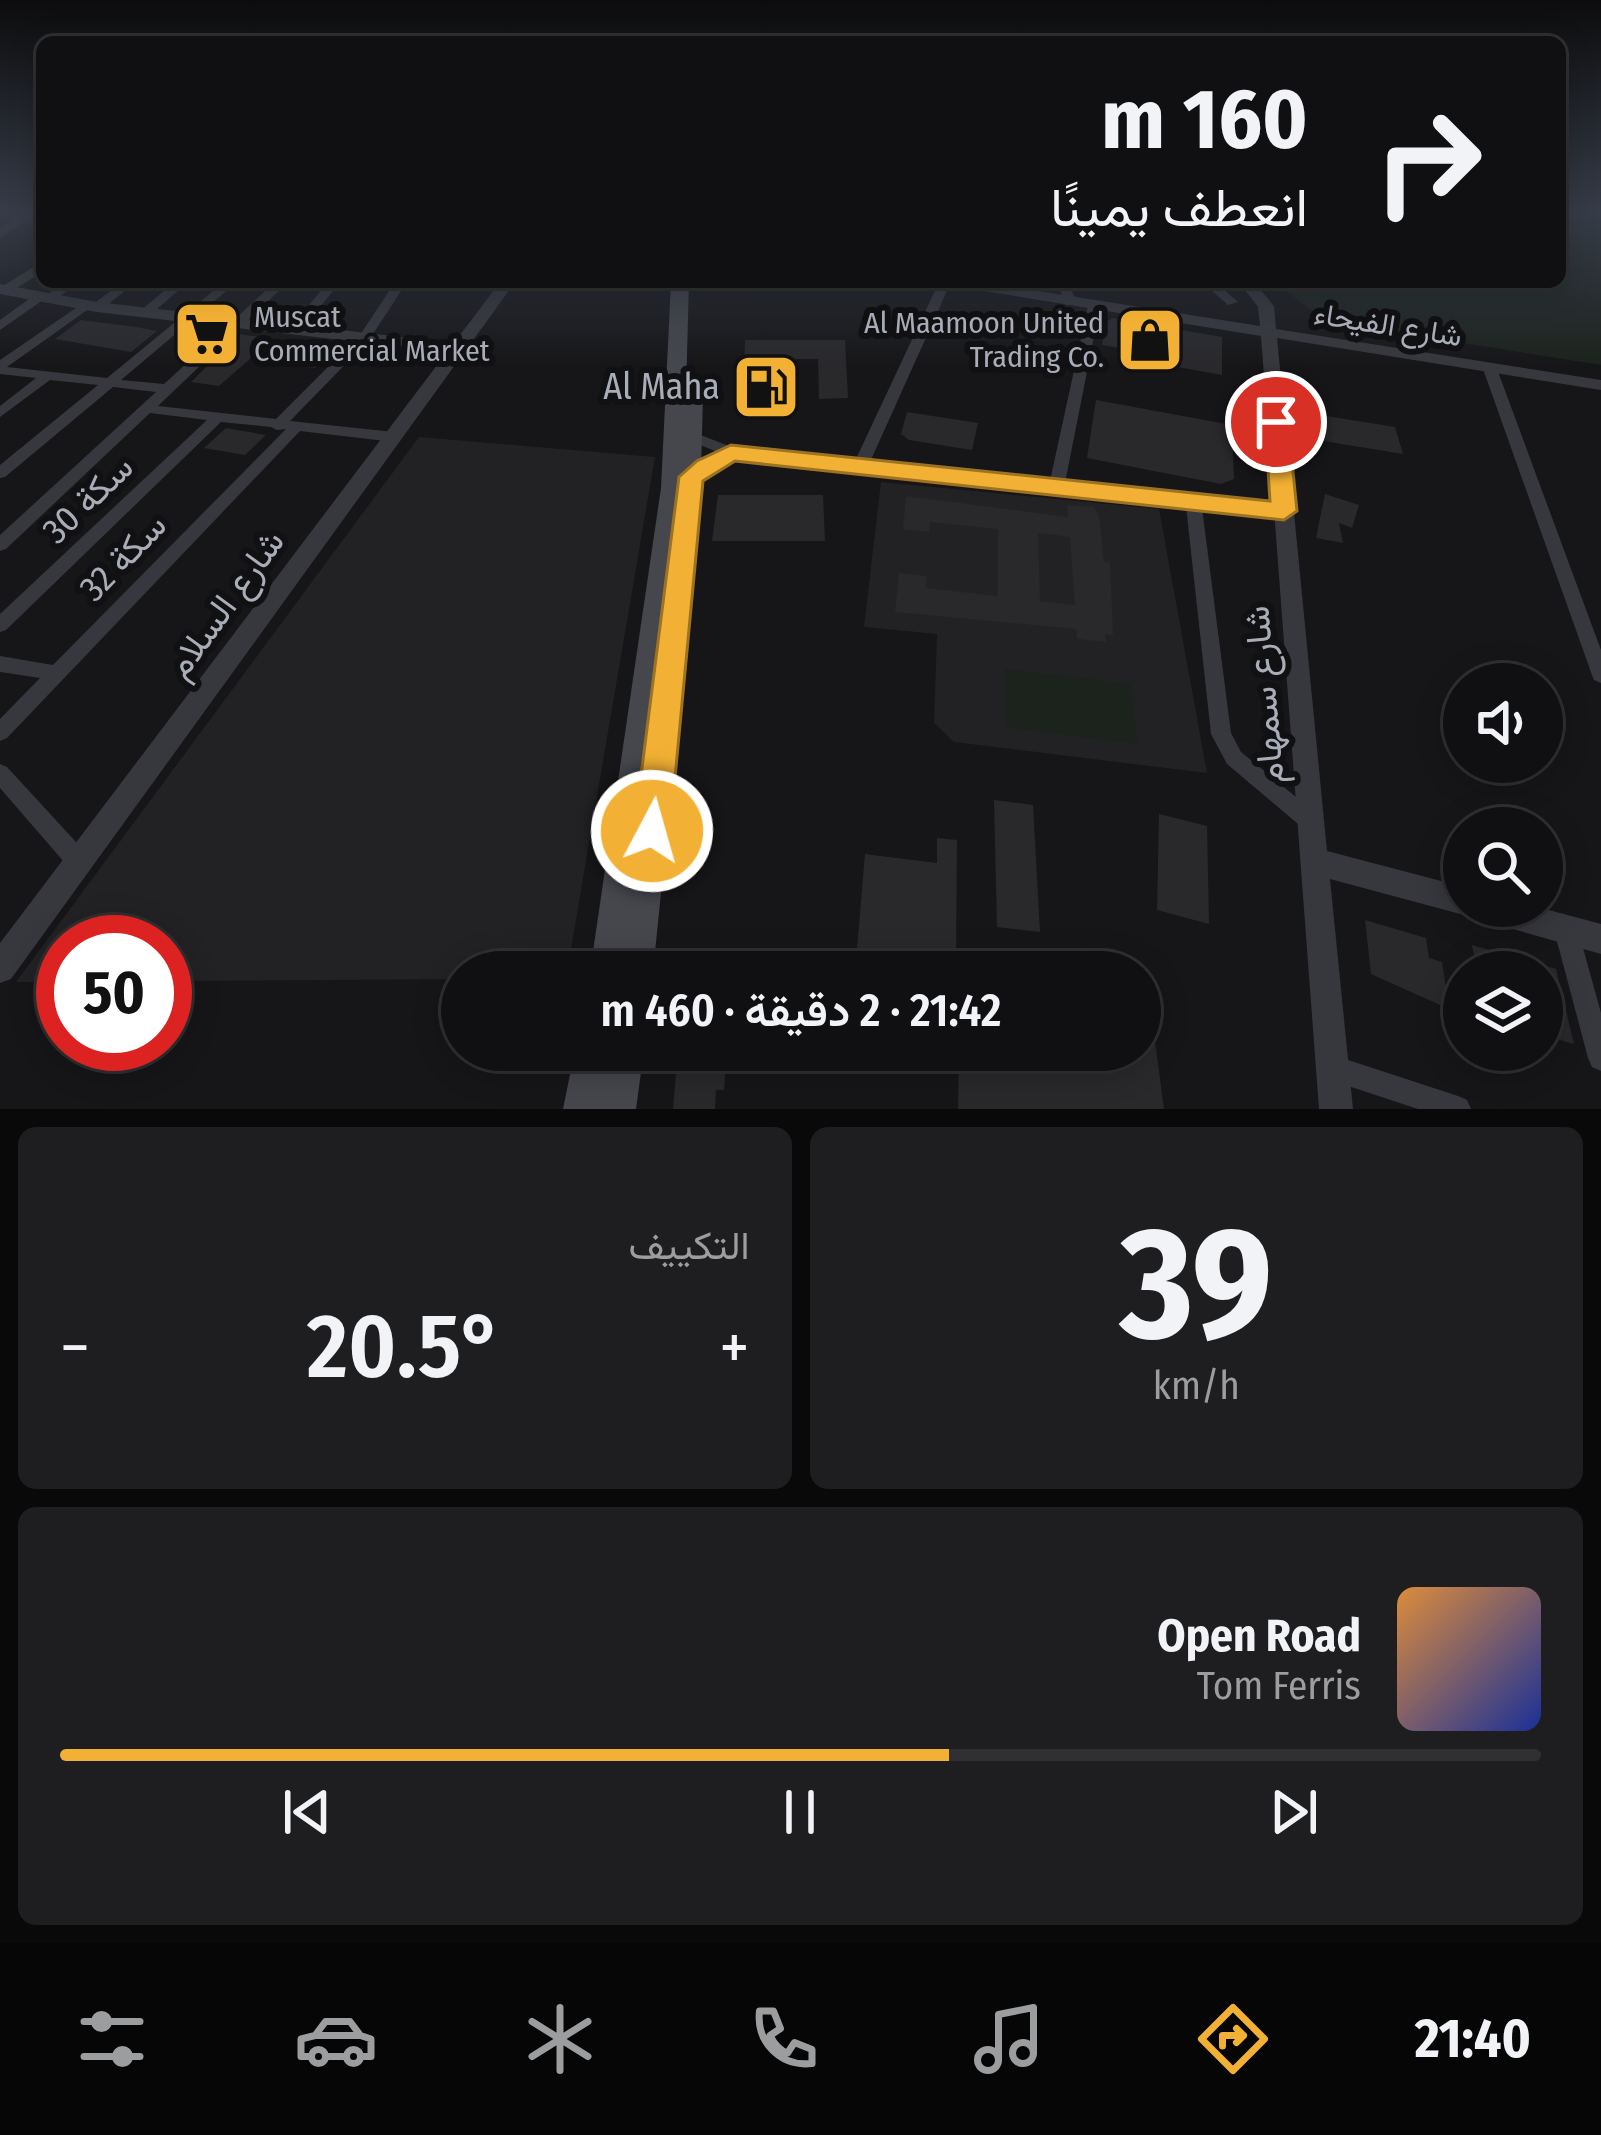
<!DOCTYPE html>
<html lang="ar">
<head>
<meta charset="utf-8">
<style>
	body { margin:0; font-family:"Fira Sans Condensed",Vazirmatn,sans-serif; background:#1e1e20; color:#f1f3f6; direction:rtl; height:100vh; display:flex; flex-direction:column; font-size:45px; white-space:nowrap }
	* { box-sizing:border-box; margin:0 }
	p { font-size:39px; color:#9c9d9f }
	.icon { flex:none; width:66px; height:66px; fill:none; stroke:currentColor; stroke-width:2; stroke-linecap:round; stroke-linejoin:round }
	.map { position:relative; height:1109px; overflow:hidden; direction:ltr }
	.details { display:flex; flex-direction:column; gap:18px; padding:18px; background:#09090a; flex:1 }
	.details>* { flex:none }
	.hud { position:absolute; left:36px; top:36px; width:1530px; height:252px; border-radius:18px; box-shadow:0 6px 30px #0003,0 0 0 3px #303032; direction:rtl; background:#101012; color:#f1f3f6; overflow:hidden }
	.tools { position:absolute; left:1443px; top:663px; display:grid; gap:24px }
	.tools a { display:grid; place-items:center; width:120px; height:120px; border-radius:50%; background:#101012; box-shadow:0 6px 30px #0003,0 0 0 3px #303032; font-size:60px }
	.speed { position:absolute; left:36px; top:915px; display:flex; gap:24px; font-size:60px; font-weight:700; text-align:center }
	.speed>* { display:grid; place-content:center; width:156px; height:156px; border-radius:50%; background:#101012; box-shadow:0 6px 30px #0003,0 0 0 3px #303032; line-height:1 }
	.speed .limit { border:18px solid #d22; background:#fff; color:#111 }
	.pin { position:absolute; display:grid; place-items:center; width:102px; height:102px; color:#fff; margin:-51px; border:6px solid #fff; border-radius:50%; box-shadow:0 3px 12px #0007 }
	.me { position:absolute; width:132px; margin:-66px; rotate:6deg; stroke-linejoin:round; filter:drop-shadow(0 0 9px #0008) }
	.turn { display:flex; align-items:center; gap:42px; height:252px; padding:0 60px; font-size:54px }
	.turn .icon { width:156px; height:156px; stroke-width:2.5 }
	.turn b { display:block; font-size:84px; line-height:102px }
	.big { font-size:90px; font-weight:600; line-height:1.1 }
	.details .widget { flex:1; display:flex; flex-direction:column; justify-content:center; gap:18px; min-width:0; padding:0 42px; border-radius:18px; background:#1e1e20 }
	.details .dial { align-items:center; gap:0 }
	.dial b { font-size:156px; line-height:1 }
	.song { display:flex; align-items:center; gap:36px }
	.cover { width:144px; height:144px; border-radius:18px; background:linear-gradient(135deg,hsl(30 70% 55%),hsl(230 70% 35%)) }
	.played { height:12px; border-radius:6px; background:linear-gradient(90deg,#f2b134 60%,#303032 60%) }
	.keys { display:flex; justify-content:space-around; direction:ltr }
	.heat { display:flex; justify-content:space-between; align-items:center; font-size:66px; direction:ltr }
	.details .tiles { flex:1; display:grid; gap:18px; grid-template-columns:1fr 1fr }
	.widget:last-child { grid-column:span 2 }
	.trip { position:absolute; left:441px; top:951px; width:720px; height:120px; border-radius:60px; background:#101012; box-shadow:0 6px 30px #0003,0 0 0 3px #303032; font-weight:600; line-height:120px; text-align:center; direction:rtl }
	.tabs { display:flex; height:192px; justify-content:space-around; align-items:center; background:#060607; color:#9c9d9f }
	.tabs .icon { width:84px; height:84px }
	.tabs .active { color:#f2b134 }
	.tabs b { font-size:54px; color:#f1f3f6 }
	.map>svg:first-child { display:block }
	.built { fill:#222225 }
	.green { fill:#1c231d }
	.building { fill:#29292c; fill-rule:evenodd }
	.lines { fill:none; stroke-linecap:round; stroke-linejoin:round }
	.pedestrian { stroke:#37383d; stroke-width:9 }
	.minor { fill:#37383d; fill-rule:evenodd }
	.tertiary { fill:#37383d; fill-rule:evenodd }
	.secondary { fill:#45474d; fill-rule:evenodd }
	.route { fill:#f2b134; stroke:#9d7322; stroke-width:3 }
	.labels { text-anchor:middle; dominant-baseline:central; stroke-width:12; stroke-linejoin:round; paint-order:stroke }
	.far-poi-label { font-size:30px; fill:#a8adb8; stroke:#111113; text-anchor:start }
	.far-street-label { font-size:30px; fill:#a8adb8; stroke:#111113 }
	.poi-label { font-size:36px; fill:#a8adb8; stroke:#111113; text-anchor:end }
	.street-label { font-size:36px; fill:#a8adb8; stroke:#111113 }
</style>
</head>
<body>
<div class="map">
<svg width="1601" height="1109" viewBox="0 0 1601 1109">
	<rect width="100%" height="100%" fill="#161618"/>
	<!-- built -->
	<g class="built">
		<path d="M419 437 655 457 567 972H462V979L165 981V942H63V982H16Z"/>
		<path d="M881 482 1159 509 1207 773 954 742 934 723 937 634 864 627Z"/>
	</g>
	<!-- green -->
	<g class="green">
		<path d="M1560 211H1601V365L1326 321 1274 282H1560Z"/>
		<path d="M1005 669 1130 684 1138 744 1006 727Z"/>
	</g>
	<!-- building -->
	<g class="building">
		<path d="M1113 318 1222 337V375L1172 366 1173 356 1102 345 1107 321Z"/>
		<path d="M81 320 136 327 157 331 131 352 55 339Z"/>
		<path d="M240 334 273 339 219 386 191 382Z"/>
		<path d="M745 340H845L848 398 819 399 818 359H788L789 403 743 404Z"/>
		<path d="M305 345 307 343 337 346 315 368 285 364Z"/>
		<path d="M1096 400 1232 425 1234 479 1221 484 1087 458Z"/>
		<path d="M907 412 978 423 972 450 909 440 901 434Z"/>
		<path d="M1301 412 1395 427 1403 454 1305 438Z"/>
		<path d="M226 428 266 435 245 455 204 448Z"/>
		<path d="M1325 494 1359 505 1352 528 1339 523 1343 543 1316 538Z"/>
		<path d="M718 495H823L825 541H712Z"/>
		<path d="M906 496 1068 517 1067 505 1093 507 1099 514 1104 562 1110 563 1113 635 1105 634 1106 642 1077 639 1076 629 895 612 899 573 927 576 926 588 998 596V529L930 522 929 532 903 529ZM1038 533 1070 537 1075 605 1040 601Z"/>
		<path d="M994 800 1033 805 1040 932 997 927Z"/>
		<path d="M1159 814 1207 826 1209 924 1157 910Z"/>
		<path d="M937 838 957 840 956 955 1019 963V972H855L865 854 937 863Z"/>
		<path d="M1365 920 1426 938 1429 958 1442 962 1449 1009 1371 974Z"/>
		<path d="M1472 945 1556 969 1574 1044 1542 1035V972H1477Z"/>
		<path d="M1140 1039 1155 1041 1164 1109H958L959 1050H1140Z"/>
		<path d="M678 1050H727L724 1090H716L715 1109H673Z"/>
	</g>
	<g class="lines">
		<!-- pedestrian -->
		<path class="pedestrian" d="M5 290 42 267"/>
		<!-- minor -->
		<g class="minor">
			<path d="M20 217 42 218V224L16 222 15 220Z"/>
			<path d="M65 282H79L52 302 43 300 0 330V320L36 294 45 296Z"/>
			<path d="M123 282H136L101 310H93V304Z"/>
			<path d="M175 282H188L149 316H141V310Z"/>
			<path d="M224 282H237L121 380 164 384 275 282H288L158 406 276 419 360 335 395 282H407L369 340 290 421 394 432 401 437 394 442 300 431 7 738 0 741V719L40 678 0 672V656L53 665 286 429 277 430 271 427 221 422 6 630 0 632V614L207 420 150 413 6 549 0 551V535L156 392 113 387 5 477 0 478V465L98 385 50 380 0 417V406L36 378 0 374V360L86 301 92 305 90 308 7 367 107 378Z"/>
			<path d="M328 282H340L300 332H292V326Z"/>
			<path d="M939 282H951L870 462 1050 481 1088 306 1090 303H1098L1100 306 1065 483 1290 507 1292 511 1284 516 1202 508 1231 733 1241 752 1318 815 1322 822 1318 829 1311 832 1304 829 1227 764 1211 734 1186 506 732 458 688 440 686 437 693 432 734 448 855 461Z"/>
			<path d="M1057 282H1069L1076 302 1074 305H1066Z"/>
			<path d="M1202 282H1215L1238 302 1228 305Z"/>
			<path d="M1490 365 1497 369 1601 650V683L1594 680 1592 675 1483 369Z"/>
			<path d="M0 764 7 767 87 854 90 862 87 870 79 873 71 870 0 788Z"/>
			<path d="M1566 918 1574 922 1578 930 1601 1013V1071L1592 1067 1588 1058 1554 930 1558 922Z"/>
			<path d="M1333 1055 1458 1096 1467 1100 1471 1109H1418L1333 1081 1324 1077 1320 1068 1324 1059Z"/>
		</g>
		<!-- tertiary -->
		<g class="tertiary">
			<path d="M25 211H40L0 238V228Z"/>
			<path d="M500 282H515L11 979 0 983V943L447 352 97 312 0 294V284L97 302 454 343Z"/>
			<path d="M946 282H981L1260 326 1258 307 1239 282H1254L1274 306 1276 329 1601 380V390L1277 338 1327 851 1464 887V906H1534L1601 924V954L1481 920 1470 913 1464 915 1330 879 1353 1109H1319L1261 336 953 286Z"/>
		</g>
		<!-- secondary -->
		<g class="secondary">
			<path d="M671 282H689L686 392 693 390 703 396 700 507 653 972H590L661 488Z"/>
			<path d="M575 1050H644L636 1109H563Z"/>
		</g>
	</g>
	<!-- sky -->
	<linearGradient id="sky" x2="0" y2="1"><stop stop-color="#0c0c0d"/><stop offset="0.58" stop-color="#363c48"/><stop offset="1" stop-color="#363c48" stop-opacity="0"/></linearGradient>
	<rect width="1601" height="366" fill="url(#sky)"/>
	<!-- route -->
	<path class="route" d="M1276 415 1288 422 1297 511 1284 520 735 461 703 481 670 831 664 843 652 848 639 843 634 831 679 477 697 461 731 445 1270 501 1265 422Z"/>
	<!-- icons -->
	<defs>
		<symbol id="supermarket-square" viewBox="-11 -11 22 22"><rect x="-9" y="-9" width="18" height="18" rx="4" fill="#f2b134" stroke="#111113"/><path d="M-6-5.5h2.5l.6 2H6L4.5 2H-2.5L-4.4-4H-6ZM-1.5 3.2a1.3 1.3 0 1 0 .1 0ZM3 3.2a1.3 1.3 0 1 0 .1 0Z" fill="#111"/></symbol>
		<symbol id="shop-square" viewBox="-11 -11 22 22"><rect x="-9" y="-9" width="18" height="18" rx="4" fill="#f2b134" stroke="#111113"/><path d="M-5-2.5h2.3a2.7 3.5 0 0 1 5.4 0H5L5.5 6h-11ZM-1.5-2.5h3a1.5 2.3 0 0 0-3 0Z" fill="#111"/></symbol>
		<symbol id="fuel-square" viewBox="-11 -11 22 22"><rect x="-9" y="-9" width="18" height="18" rx="4" fill="#f2b134" stroke="#111113"/><path d="M-5.5-6h7V0h2V4h1.3V-2.5L3-4.5l.8-.8L6-3V5H2.5V1h-1V6h-7ZM-4.2-4.7v3.2H.2V-4.7Z" fill="#111"/></symbol>
	</defs>
	<g fill-rule="evenodd">
		<use href="#supermarket-square" x="169" y="296" width="76" height="76"/>
		<use href="#shop-square" x="1112" y="302" width="76" height="76"/>
		<use href="#fuel-square" x="728" y="349" width="76" height="76"/>
	</g>
	<g class="labels">
		<!-- far-poi labels -->
		<g class="far-poi-label">
			<text x="254" y="317">Muscat<tspan x="254" dy="34">Commercial Market</tspan></text>
			<text x="1104" y="323" text-anchor="end">Al Maamoon United<tspan x="1104" dy="34">Trading Co.</tspan></text>
		</g>
		<!-- far-street labels -->
		<g class="far-street-label">
			<text transform="translate(1388 325) rotate(9)">شارع الفيحاء</text>
		</g>
		<!-- poi labels -->
		<g class="poi-label">
			<text x="720" y="387">Al Maha</text>
		</g>
		<!-- street labels -->
		<g class="street-label">
			<text transform="translate(88 499) rotate(-44)">سكة 30</text>
			<text transform="translate(123 557) rotate(-46)">سكة 32</text>
			<text transform="translate(225 604) rotate(-54)">شارع السلام</text>
			<text transform="translate(1264 695) rotate(-95)">شارع سمهام</text>
		</g>
	</g>
</svg>
<div class="tools">
<a><svg class="icon" aria-label="sound" viewBox="0 0 24 24"><path d="M4 9h4l5-4v14l-5-4H4zM17 9q2 3 0 6"/></svg></a>
<a><svg class="icon" aria-label="search" viewBox="0 0 24 24"><circle cx="10" cy="10" r="6"/><path d="M15 15l6 6"/></svg></a>
<a><svg class="icon" aria-label="layers" viewBox="0 0 24 24"><path d="M12 4l9 5-9 5-9-5zM3 14l9 5 9-5"/></svg></a>
</div>
<div class="speed"><div class="limit">50</div></div>
<div class="pin" style="left:1276px;top:422px;background:#d93025"><svg class="icon" aria-label="arrive" viewBox="0 0 24 24"><path d="M6 21V4h12l-3 4 3 4H6"/></svg></div>
<svg class="me" style="left:652px;top:831px" viewBox="-20 -20 40 40"><circle r="17" fill="#f2b134" stroke="#fff" stroke-width="3"/><path d="M0-11L8 9 0 5-8 9z" fill="#fff"/></svg>
<div class="trip">21:42 · 2 دقيقة · 460 m</div>
<div class="hud">
<div class="turn"><svg class="icon" aria-label="right" viewBox="0 0 24 24"><path d="M7 20v-9h11M14 6l5 5-5 5"/></svg><div><b>160 m</b>انعطف يمينًا</div></div>
</div>
</div>
<section class="details">
<div class="tiles">
<div class="widget dial"><b>39</b><p>km/h</p></div>
<div class="widget"><p>التكييف</p>
<div class="heat"><a>−</a><b class="big">20.5°</b><a>+</a></div>
</div>
<div class="widget">
<div class="song"><i class="cover"></i><div><b>Open Road</b><p>Tom Ferris</p></div></div>
<div class="played"></div>
<div class="keys"><svg class="icon" aria-label="previous" viewBox="0 0 24 24"><path d="M18 5L8 12l10 7zM5 5v14"/></svg><svg class="icon" aria-label="pause" viewBox="0 0 24 24"><path d="M8 5v14M16 5v14"/></svg><svg class="icon" aria-label="next" viewBox="0 0 24 24"><path d="M6 5l10 7-10 7zM19 5v14"/></svg></div>
</div>
</div>
</section>
<nav class="tabs">
<b>21:40</b>
<svg class="icon active" aria-label="directions" viewBox="0 0 24 24"><path d="M12 3l9 9-9 9-9-9zM9 14v-3h6M13 9l2 2-2 2"/></svg>
<svg class="icon" aria-label="music" viewBox="0 0 24 24"><path d="M9 18V5l10-2v13"/><circle cx="6" cy="18" r="3"/><circle cx="16" cy="16" r="3"/></svg>
<svg class="icon" aria-label="phone" viewBox="0 0 24 24"><path d="M5 4h4l2 5-3 2q2 4 5 5l2-3 5 2v4C11 20 4 13 5 4z"/></svg>
<svg class="icon" aria-label="climate" viewBox="0 0 24 24"><path d="M12 3v18M4 7l16 10M4 17L20 7"/></svg>
<svg class="icon" aria-label="car" viewBox="0 0 24 24"><path d="M5 17H2v-5l4-1 3-4h7l3 4 3 1v5h-3M9 17h6M6 11h13"/><circle cx="7" cy="17" r="2"/><circle cx="17" cy="17" r="2"/></svg>
<svg class="icon" aria-label="filters" viewBox="0 0 24 24"><path d="M4 7h16M4 17h16"/><circle cx="9" cy="7" r="2"/><circle cx="15" cy="17" r="2"/></svg>
</nav>
</body>
</html>
